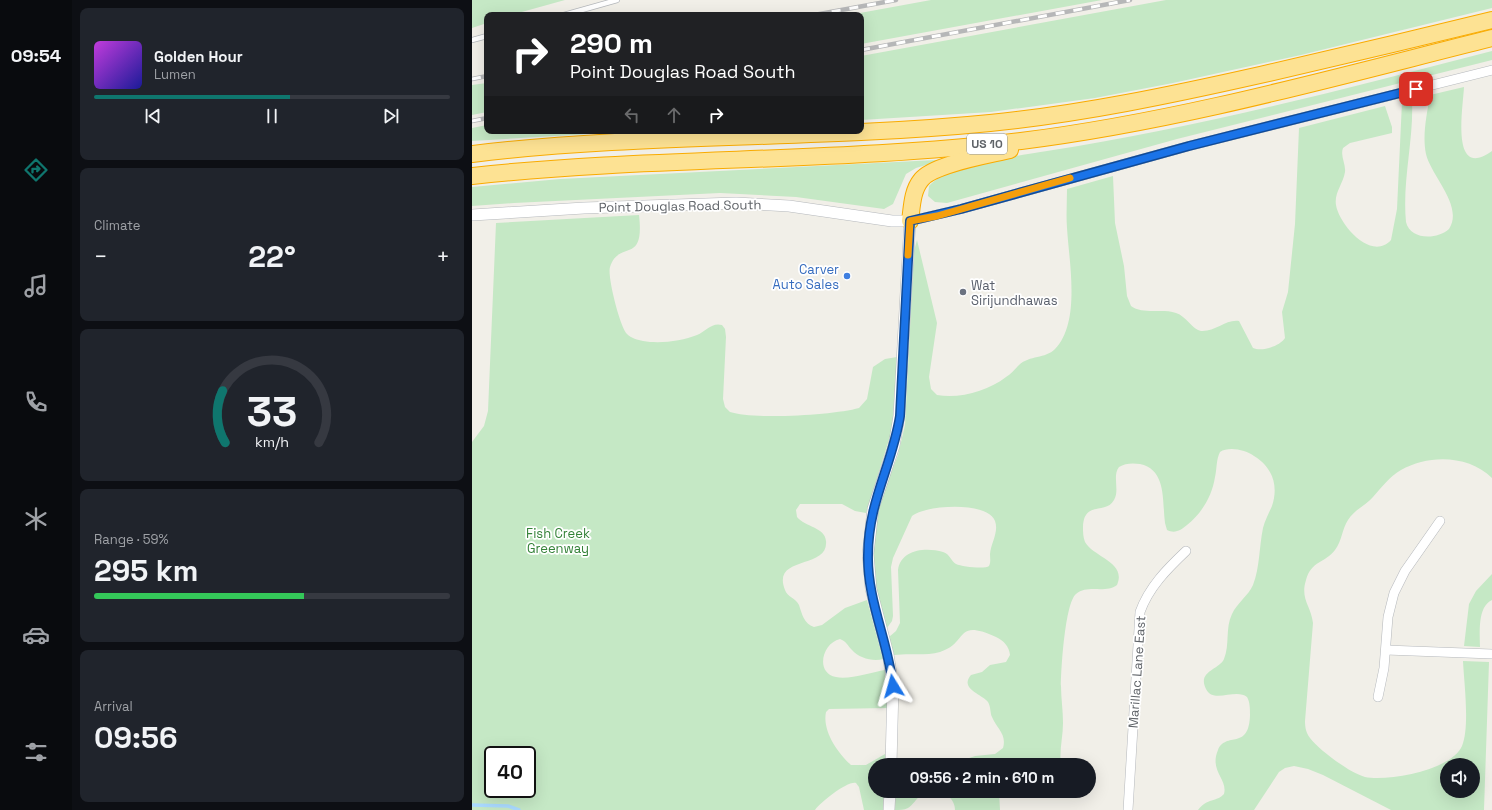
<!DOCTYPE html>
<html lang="en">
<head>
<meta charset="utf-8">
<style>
	body { margin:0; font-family:"Space Grotesk",sans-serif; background:#20242c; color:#f1f3f6; height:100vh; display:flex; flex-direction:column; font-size:15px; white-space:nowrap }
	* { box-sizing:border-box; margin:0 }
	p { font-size:13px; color:#9ea1a6 }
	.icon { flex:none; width:22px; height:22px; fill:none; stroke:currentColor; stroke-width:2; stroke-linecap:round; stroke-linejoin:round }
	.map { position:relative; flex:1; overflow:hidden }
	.panel { display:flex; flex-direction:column; gap:8px; padding:8px; background:#0d0f14; width:400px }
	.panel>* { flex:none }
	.banner { position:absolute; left:12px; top:12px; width:380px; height:122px; border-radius:8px; box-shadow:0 4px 16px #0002; background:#202124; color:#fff; overflow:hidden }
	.controls { position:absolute; left:968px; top:758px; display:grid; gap:8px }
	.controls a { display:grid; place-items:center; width:40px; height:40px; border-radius:50%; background:#171b24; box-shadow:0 4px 16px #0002; font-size:20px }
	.speed { position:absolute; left:12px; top:746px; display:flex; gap:8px; font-size:20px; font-weight:700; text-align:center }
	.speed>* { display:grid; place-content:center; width:52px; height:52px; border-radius:50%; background:#171b24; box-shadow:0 4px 16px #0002; line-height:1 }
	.speed .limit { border:2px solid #111; border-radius:6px; background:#fff; color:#111 }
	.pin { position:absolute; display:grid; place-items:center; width:34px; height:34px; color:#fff; margin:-17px; border-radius:8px; box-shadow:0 2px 6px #0006 }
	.me { position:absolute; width:44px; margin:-22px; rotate:352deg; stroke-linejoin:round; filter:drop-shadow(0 0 3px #0008) }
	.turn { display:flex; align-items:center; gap:14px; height:84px; padding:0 20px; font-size:18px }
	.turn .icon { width:52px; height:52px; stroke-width:2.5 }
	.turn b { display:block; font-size:28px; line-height:34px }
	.lanes { display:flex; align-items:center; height:38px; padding:0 20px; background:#0003; justify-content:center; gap:20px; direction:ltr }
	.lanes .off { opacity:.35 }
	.big { font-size:30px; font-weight:600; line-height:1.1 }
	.panel .widget { flex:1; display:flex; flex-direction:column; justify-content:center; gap:6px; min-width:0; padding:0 14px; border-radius:8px; background:#20242c }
	.panel .dial { align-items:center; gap:0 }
	.dial svg { height:104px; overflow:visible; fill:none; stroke:#363941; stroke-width:7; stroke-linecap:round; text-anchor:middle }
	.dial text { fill:#f1f3f6; stroke:none }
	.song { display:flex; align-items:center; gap:12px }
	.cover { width:48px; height:48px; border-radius:6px; background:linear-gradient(135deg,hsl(290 70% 55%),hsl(240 70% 35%)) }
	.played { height:4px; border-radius:2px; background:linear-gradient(90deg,#0f766e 55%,#363941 55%) }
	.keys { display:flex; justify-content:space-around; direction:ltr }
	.heat { display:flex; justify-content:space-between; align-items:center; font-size:22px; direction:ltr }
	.charge { height:6px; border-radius:3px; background:linear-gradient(90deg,#34c759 59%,#363941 0) }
	.trip { position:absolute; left:396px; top:758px; width:228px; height:40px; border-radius:20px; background:#171b24; box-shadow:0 4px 16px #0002; font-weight:600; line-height:40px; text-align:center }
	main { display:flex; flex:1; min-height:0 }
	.dock { display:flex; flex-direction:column; width:72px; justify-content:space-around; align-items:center; background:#090b0e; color:#9ea1a6 }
	.dock .icon { width:28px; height:28px }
	.dock .selected { color:#0f766e }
	.dock b { font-size:18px; color:#f1f3f6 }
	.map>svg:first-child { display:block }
	.green { fill:#c5e8c5; fill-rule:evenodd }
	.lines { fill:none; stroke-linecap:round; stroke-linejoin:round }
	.stream { stroke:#aadaff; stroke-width:3.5 }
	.service-casing { stroke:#b5b8bc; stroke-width:6 }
	.minor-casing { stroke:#b5b8bc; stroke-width:10 }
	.tertiary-casing { stroke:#b5b8bc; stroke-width:12 }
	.motorway-casing { stroke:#f9ab00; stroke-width:18 }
	.service { stroke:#fff; stroke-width:4.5 }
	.minor { stroke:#fff; stroke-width:9 }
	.tertiary { stroke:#fff; stroke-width:11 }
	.motorway { stroke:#fde293; stroke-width:16 }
	.rail-casing { stroke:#b6b7b8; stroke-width:4.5 }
	.rail { stroke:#fff; stroke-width:3; stroke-dasharray:9; stroke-linecap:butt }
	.route-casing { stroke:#114b97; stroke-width:10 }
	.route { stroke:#1a73e8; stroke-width:7 }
	.slow { stroke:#f59e0b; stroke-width:7 }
	.shop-dot { fill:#3f7fe0; stroke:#fff; stroke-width:1.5 }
	.worship-dot { fill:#6b7280; stroke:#fff; stroke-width:1.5 }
	.labels { text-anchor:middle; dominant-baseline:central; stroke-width:3.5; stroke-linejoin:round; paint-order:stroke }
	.shield { fill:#fff; stroke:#8f9295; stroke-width:1 }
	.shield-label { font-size:12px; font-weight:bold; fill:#5f6368 }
	.street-label { font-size:13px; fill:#5f6368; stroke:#fff }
	.shop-label { font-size:13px; fill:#366cbe; stroke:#fff; text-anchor:end }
	.worship-label { font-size:13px; fill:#5b616d; stroke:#fff; text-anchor:start }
	.park-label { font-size:13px; fill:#348238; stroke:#fff }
</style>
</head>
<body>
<main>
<nav class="dock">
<b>09:54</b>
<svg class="icon selected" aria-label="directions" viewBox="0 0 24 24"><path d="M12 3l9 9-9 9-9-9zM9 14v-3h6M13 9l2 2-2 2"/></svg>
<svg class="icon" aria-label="music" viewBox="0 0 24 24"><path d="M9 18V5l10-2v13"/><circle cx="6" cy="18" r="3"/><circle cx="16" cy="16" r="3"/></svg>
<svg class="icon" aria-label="phone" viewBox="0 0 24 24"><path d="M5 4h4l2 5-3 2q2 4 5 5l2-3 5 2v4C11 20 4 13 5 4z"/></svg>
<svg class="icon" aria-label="climate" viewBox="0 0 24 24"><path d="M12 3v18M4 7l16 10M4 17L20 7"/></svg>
<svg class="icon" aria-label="car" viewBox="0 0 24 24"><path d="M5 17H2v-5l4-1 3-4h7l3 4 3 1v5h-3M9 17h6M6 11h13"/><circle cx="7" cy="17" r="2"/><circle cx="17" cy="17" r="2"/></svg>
<svg class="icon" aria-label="filters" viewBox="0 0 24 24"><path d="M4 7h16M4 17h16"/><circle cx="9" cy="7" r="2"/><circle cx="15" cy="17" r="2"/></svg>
</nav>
<section class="panel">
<div class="widget">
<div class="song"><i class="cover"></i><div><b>Golden Hour</b><p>Lumen</p></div></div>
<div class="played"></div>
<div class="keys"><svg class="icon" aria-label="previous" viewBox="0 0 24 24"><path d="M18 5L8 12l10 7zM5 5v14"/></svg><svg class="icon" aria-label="pause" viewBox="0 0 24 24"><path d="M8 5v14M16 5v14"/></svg><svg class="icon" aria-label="next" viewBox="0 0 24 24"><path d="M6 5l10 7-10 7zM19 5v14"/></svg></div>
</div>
<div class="widget"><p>Climate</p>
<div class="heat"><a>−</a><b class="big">22°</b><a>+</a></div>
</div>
<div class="widget dial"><svg viewBox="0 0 100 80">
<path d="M14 69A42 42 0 1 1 86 69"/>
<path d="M14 69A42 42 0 0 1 12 29" stroke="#0f766e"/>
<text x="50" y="56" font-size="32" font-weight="700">33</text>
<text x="50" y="72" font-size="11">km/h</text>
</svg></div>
<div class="widget"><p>Range · 59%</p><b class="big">295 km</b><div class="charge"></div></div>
<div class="widget"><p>Arrival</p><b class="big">09:56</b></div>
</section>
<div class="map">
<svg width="1020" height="810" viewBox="0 0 1020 810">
	<rect width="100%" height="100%" fill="#f1efe8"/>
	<!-- green -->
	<g class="green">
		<path d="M0 0H93L39 15H15V23L0 28Z"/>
		<path d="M459 0H630L389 44V15H377Z"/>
		<path d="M694 0H1020V8L829 55 701 83 623 98 519 112 389 120V56Z"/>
		<path d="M1020 51V60L705 139 475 203 463 202 456 196 457 186C477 164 545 156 575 151 725 128 873 89 1020 51Z"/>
		<path d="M15 83V112L0 115V85Z"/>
		<path d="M992 87C991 108 978 181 1020 151V478C997 455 957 454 929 470 917 477 910 487 901 497 893 506 882 510 876 520 870 529 870 541 863 550 853 563 839 561 834 580 828 599 839 606 841 623L833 721C833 727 834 733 838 738 847 750 878 773 893 777 915 782 980 770 990 746 998 727 992 682 991 661L1017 662 1012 810H919L851 775 836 769 822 766 813 768 807 772 782 810H726C735 798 745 802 752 794 756 779 737 771 746 750 754 731 777 751 778 715 778 709 778 702 775 697 764 688 741 704 734 689 725 671 747 670 752 659 758 645 753 628 760 614 765 603 776 596 781 585 788 567 787 547 791 528 793 520 797 513 800 506 807 485 800 467 782 456 774 450 757 446 748 452 744 460 745 468 743 477 740 496 730 513 715 525 709 530 703 534 695 530L693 523C690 501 695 470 668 464 661 463 653 463 647 467 640 476 648 490 642 500 634 515 612 500 611 527 611 532 611 537 613 542 621 557 655 562 645 585 633 594 616 584 604 594 593 603 589 670 589 686 589 698 591 710 591 723 591 737 587 751 589 765H477L503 756 523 754 531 748C535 734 525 729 520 717 518 713 519 707 516 702 510 694 487 689 499 675L510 672 518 665 534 662 538 655C537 646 532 641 524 637 482 618 497 643 468 652 454 656 437 653 422 655L417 637 424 631 428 623 426 570C429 549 454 547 471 552 478 554 479 561 484 564 490 567 514 569 517 566 519 562 518 558 518 554 519 543 527 532 523 521 516 501 453 505 440 516L421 558 419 567 421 616 420 621 415 628 404 590 401 553 404 519 409 498 426 455 433 425 442 251 445 240 465 323 457 377 459 389 465 395C488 399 516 391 534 377 539 374 543 369 547 365 558 355 573 359 583 349 609 322 597 262 595 228 594 215 595 202 595 189L641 176 643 223 652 266 655 296 659 306C671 315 691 308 704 313 714 316 721 330 729 331 743 332 754 319 767 321L781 348C790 352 808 346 813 338L810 312 816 292 823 224 827 128 913 106 920 127V133L878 143 871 148C868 156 874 164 873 172 871 184 862 193 864 205 867 224 899 262 919 240L925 209 930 102 940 100C942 140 930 181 934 222 938 240 965 240 977 229 992 206 959 176 954 154 950 135 955 114 958 95ZM975 765H1001V791H975Z"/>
		<path d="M15 125V131H168L0 141V128Z"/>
		<path d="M464 160V162L444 168 434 174 421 204 412 209 324 197 248 193 42 203 0 206V187L88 179Z"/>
		<path d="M167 215C173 266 147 239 138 267 135 276 148 327 155 334 159 338 166 340 171 341 188 344 210 341 225 335 234 331 240 322 250 325L253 329 254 337 251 399 253 407 258 412C283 420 362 415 387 408L395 399 401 367 413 359 425 357 420 430 394 513 383 511 370 504H328L324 510 325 517C333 527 353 527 354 541 357 570 299 555 313 590 315 597 324 598 327 605 330 614 332 624 342 627L350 625 373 608 395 600 411 659C401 662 387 658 380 650 376 646 374 641 368 639 350 643 343 673 364 677 377 680 400 672 413 670L415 708 357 709 354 712C350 731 366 753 379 765H394L413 754V765H403V791H412L411 810H392L387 787 384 783C375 781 349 802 343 810H0V442L12 426 16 411 24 223ZM21 755H55V789H21Z"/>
		<path d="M1020 574V600C1005 607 1008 633 1008 647L992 646 997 604 1004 591Z"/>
		<path d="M424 791H527L528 810H483C483 793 462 788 449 795 444 799 441 805 436 808 432 810 428 810 423 810Z"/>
	</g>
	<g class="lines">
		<!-- stream -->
		<path class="stream" d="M0 805 36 806 47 810"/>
		<defs>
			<g id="service">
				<path d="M92 15 145 0"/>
				<path d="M0 40 15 36"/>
			</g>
			<g id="minor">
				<path d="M438 221 489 209 717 146 1020 70"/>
				<path d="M914 650 1020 654"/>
				<path d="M906 697 912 668 916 617 922 593 933 571 968 521"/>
				<path d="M656 810 668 612C677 587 695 569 714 551"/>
			</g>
			<g id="tertiary">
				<path d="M0 215 112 208 264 203 317 206 420 221H438L427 416 422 446 401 509 396 554 399 589 416 654 421 686 419 765"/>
				<path d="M417 810 418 791"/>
			</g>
			<g id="motorway">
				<path d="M0 154C172 133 346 140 518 123 609 114 699 95 788 75 865 57 943 39 1020 20"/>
				<path d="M0 176C182 156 367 163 549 141 708 121 864 77 1020 38"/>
				<path d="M438 221C440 207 440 191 449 180 461 164 518 155 538 150"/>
			</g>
		</defs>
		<!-- service casing -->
		<use href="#service" class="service-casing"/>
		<!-- minor casing -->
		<use href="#minor" class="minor-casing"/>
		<!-- tertiary casing -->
		<use href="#tertiary" class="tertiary-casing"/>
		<!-- motorway casing -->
		<use href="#motorway" class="motorway-casing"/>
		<!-- service -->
		<use href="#service" class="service"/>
		<!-- minor -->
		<use href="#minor" class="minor"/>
		<!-- tertiary -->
		<use href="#tertiary" class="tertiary"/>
		<!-- motorway -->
		<use href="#motorway" class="motorway"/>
		<defs>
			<g id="rail">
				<path d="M342 15 424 0"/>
				<path d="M389 50 658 0"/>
				<path d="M0 79 15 76"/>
				<path d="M0 121 15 118"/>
			</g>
		</defs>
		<!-- rail casing -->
		<use href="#rail" class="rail-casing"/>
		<!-- rail -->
		<use href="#rail" class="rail"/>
	</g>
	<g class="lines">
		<defs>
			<path id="route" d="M421 686C416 641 395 600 396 555 396 502 420 466 428 416L438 221 489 209 717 146 944 89"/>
		</defs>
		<!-- route casing -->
		<use href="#route" class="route-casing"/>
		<!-- route -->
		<use href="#route" class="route"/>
		<!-- slow -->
		<path class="slow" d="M436 255 438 221 465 216 598 178"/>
	</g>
	<!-- markers -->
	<circle class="shop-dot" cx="375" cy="276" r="4"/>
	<circle class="worship-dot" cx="491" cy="292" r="4"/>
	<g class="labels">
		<!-- shield labels -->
		<rect class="shield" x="495" y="134" width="40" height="20" rx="3"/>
		<g class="shield-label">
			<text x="515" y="144">US 10</text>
		</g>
		<!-- street labels -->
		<g class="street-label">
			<text transform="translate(208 206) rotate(-1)">Point Douglas Road South</text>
			<text transform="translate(665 672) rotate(-86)">Marillac Lane East</text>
		</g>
		<!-- shop labels -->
		<g class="shop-label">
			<text x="367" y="269">Carver<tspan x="367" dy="15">Auto Sales</tspan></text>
		</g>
		<!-- worship labels -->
		<g class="worship-label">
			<text x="499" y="285">Wat<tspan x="499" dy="15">Sirijundhawas</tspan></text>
		</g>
		<!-- park labels -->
		<g class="park-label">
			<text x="86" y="533">Fish Creek<tspan x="86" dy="15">Greenway</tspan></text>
		</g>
	</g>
</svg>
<div class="controls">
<a><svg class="icon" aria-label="sound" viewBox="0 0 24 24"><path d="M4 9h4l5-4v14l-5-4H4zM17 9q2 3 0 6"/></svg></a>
</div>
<div class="speed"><div class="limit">40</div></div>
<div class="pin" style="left:944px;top:89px;background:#d93025"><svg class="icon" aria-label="arrive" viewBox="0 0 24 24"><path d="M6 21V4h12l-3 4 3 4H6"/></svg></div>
<svg class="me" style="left:421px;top:686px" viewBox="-20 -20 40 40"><path d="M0-17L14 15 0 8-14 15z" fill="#1a73e8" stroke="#fff" stroke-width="4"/></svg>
<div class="trip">09:56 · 2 min · 610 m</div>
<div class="banner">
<div class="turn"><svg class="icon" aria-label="right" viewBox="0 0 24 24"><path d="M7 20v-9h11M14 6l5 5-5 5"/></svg><div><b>290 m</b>Point Douglas Road South</div></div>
<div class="lanes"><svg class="icon off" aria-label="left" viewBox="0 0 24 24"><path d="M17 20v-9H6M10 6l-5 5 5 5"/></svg><svg class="icon off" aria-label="ahead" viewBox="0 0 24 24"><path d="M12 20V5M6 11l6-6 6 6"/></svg><svg class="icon" aria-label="right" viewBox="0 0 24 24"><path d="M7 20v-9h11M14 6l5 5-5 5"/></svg></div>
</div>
</div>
</main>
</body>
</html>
